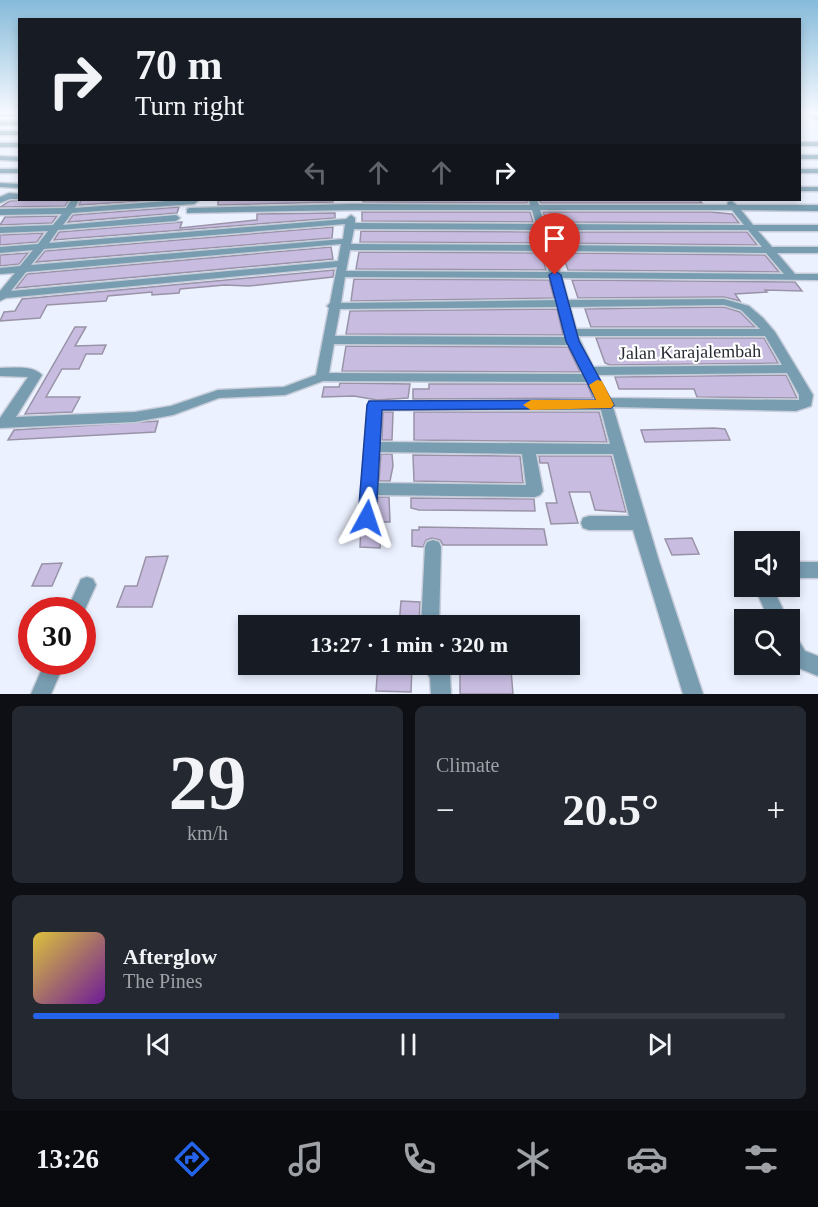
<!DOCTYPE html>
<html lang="en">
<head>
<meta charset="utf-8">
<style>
	body { margin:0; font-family:Georgia,serif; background:#242831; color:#f1f3f6; height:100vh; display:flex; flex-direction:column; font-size:22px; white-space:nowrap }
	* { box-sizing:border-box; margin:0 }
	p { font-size:20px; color:#9ea1a6 }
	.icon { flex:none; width:33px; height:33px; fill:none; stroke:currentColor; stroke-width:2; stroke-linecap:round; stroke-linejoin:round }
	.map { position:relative; height:694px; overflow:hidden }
	.drawer { display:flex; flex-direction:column; gap:12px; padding:12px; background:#0d0f14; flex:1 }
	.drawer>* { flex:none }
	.guide { position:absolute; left:18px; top:18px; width:783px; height:183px; border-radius:0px; box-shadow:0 3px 9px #0003; background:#171b24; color:#f1f3f6; overflow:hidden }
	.fabs { position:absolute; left:734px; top:531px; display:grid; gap:12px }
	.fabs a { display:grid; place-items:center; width:66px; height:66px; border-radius:0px; background:#171b24; box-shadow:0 3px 9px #0003; font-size:30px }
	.speed { position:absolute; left:18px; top:597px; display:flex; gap:12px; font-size:30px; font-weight:700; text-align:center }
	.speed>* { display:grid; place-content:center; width:78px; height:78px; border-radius:50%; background:#171b24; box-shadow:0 3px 9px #0003; line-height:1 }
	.speed .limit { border:9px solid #d22; background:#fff; color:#111 }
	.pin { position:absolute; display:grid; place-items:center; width:51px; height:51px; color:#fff; margin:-62px -26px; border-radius:50% 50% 50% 0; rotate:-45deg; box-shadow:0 0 6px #0007 }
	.pin .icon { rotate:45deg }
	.me { position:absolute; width:66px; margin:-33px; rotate:5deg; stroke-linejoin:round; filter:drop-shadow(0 0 4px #0008) }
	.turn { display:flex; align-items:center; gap:21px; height:126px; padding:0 18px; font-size:27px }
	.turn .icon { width:78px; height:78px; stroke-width:2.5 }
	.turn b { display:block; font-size:42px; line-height:51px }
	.lanes { display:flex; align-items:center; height:57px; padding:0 18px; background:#0003; justify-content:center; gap:30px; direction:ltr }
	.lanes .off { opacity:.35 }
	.big { font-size:45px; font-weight:700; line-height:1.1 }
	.drawer .widget { flex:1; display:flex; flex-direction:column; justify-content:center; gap:9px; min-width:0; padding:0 21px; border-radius:9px; background:#242831 }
	.drawer .dial { align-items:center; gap:0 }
	.dial b { font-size:78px; line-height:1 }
	.song { display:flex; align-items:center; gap:18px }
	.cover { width:72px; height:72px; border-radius:9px; background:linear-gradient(135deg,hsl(50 70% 55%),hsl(280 70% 35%)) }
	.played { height:6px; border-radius:3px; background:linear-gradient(90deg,#2563eb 70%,#363941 70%) }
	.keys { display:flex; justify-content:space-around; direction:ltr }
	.heat { display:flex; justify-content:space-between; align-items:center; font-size:33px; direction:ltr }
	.drawer .tiles { flex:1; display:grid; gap:12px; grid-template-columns:1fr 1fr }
	.widget:last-child { grid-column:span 2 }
	.trip { position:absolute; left:238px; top:615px; width:342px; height:60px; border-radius:0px; background:#171b24; box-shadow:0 3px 9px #0003; font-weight:700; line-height:60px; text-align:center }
	.tabs { display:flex; height:96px; justify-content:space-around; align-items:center; background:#090b0e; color:#9ea1a6 }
	.tabs .icon { width:42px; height:42px }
	.tabs .active { color:#2563eb }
	.tabs b { font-size:27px; color:#f1f3f6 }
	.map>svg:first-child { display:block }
	.building { fill:#c8bde1; stroke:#9993a8; stroke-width:1.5 }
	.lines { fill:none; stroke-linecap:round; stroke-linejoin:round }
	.minor-casing { stroke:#c8cdda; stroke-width:3 }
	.minor { fill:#789db1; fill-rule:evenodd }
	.route { fill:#2563eb; stroke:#184099; stroke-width:1.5 }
	.slow { fill:#f59e0b }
	.labels { text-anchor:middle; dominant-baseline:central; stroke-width:4.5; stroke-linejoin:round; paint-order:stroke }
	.street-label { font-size:18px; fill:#262932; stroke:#fff }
</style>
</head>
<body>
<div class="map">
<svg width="818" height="694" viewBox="0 0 818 694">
	<rect width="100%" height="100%" fill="#ebf1ff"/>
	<!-- building -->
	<g class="building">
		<path d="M22 200H69L65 206 0 207 10 201Z"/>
		<path d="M81 200H157L79 205Z"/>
		<path d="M218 200H333V202L218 205Z"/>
		<path d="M363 200H527V203L363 202Z"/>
		<path d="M539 200H699L702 203H541Z"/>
		<path d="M179 207 177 213 68 222 73 215Z"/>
		<path d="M362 212H530L533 222 362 221Z"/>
		<path d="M543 212H710L732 214 739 223 547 222Z"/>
		<path d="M335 213V218L54 240 59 232 182 222 180 228 257 220V214Z"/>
		<path d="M57 216 52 223 0 225 5 217Z"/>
		<path d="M333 227 332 238 36 262 45 251Z"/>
		<path d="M361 231 535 232 539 243 360 242Z"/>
		<path d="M549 232H747L757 245 553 243Z"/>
		<path d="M43 233 37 242 0 245V235Z"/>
		<path d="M331 247 333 259 16 288 27 274Z"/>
		<path d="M359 252 541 253 546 270 356 269Z"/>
		<path d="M28 253 19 264 0 266V255Z"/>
		<path d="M562 253 765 255 779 272 568 270Z"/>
		<path d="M334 270 333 277 249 286 225 285 180 289 179 293 152 295V292L108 296 106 301 47 305 40 318 0 321 4 312 15 311 22 299Z"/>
		<path d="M354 279 549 280 554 298 351 301Z"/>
		<path d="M572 280 795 282 802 291 765 290 767 292 735 294 740 301 724 297 578 298Z"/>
		<path d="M724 307 740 312 755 327H591L585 309Z"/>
		<path d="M557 309 563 335 346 334 350 311Z"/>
		<path d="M75 327H86L75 346 106 345 102 354H86L79 369H62L46 397H80L72 412 25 414Z"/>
		<path d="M596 338H764L778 363 610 365 605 363Z"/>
		<path d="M346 346 568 347 580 372 342 371Z"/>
		<path d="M786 375 797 398 697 397 694 389H619L615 377Z"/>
		<path d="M340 383 410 384 408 398 377 400 354 396 322 397 324 387H339Z"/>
		<path d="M429 384H587L593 398 413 399V389H429Z"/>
		<path d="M383 412H393L392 440H382Z"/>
		<path d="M414 412H599L607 442 414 440Z"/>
		<path d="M158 421 155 432 8 440 14 430Z"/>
		<path d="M714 428 725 429 730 440 645 442 641 430Z"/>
		<path d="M381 454H392L393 466 390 481H379Z"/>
		<path d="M413 455 520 456 523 483 414 481Z"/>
		<path d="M539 456H611L626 512 595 510 590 492H569L578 523 551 524 546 503H557L548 463H540Z"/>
		<path d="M378 497H389L390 522H382L380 548 360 547 361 525 368 527 375 524Z"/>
		<path d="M411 498 534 499 535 511 419 510 411 508Z"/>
		<path d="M419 527 544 529 547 545H443L440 540 432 538 426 540 423 547 412 546V530H419Z"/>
		<path d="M692 538 699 554 672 555 665 539Z"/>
		<path d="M168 556 152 607H117L125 586H137L146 557Z"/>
		<path d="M62 563 52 586H32L42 564Z"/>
		<path d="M401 601 420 602 419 626H399Z"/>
		<path d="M378 665 412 667 411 692 376 691Z"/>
		<path d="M460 668 511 670 513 694H460Z"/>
	</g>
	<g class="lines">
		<defs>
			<g id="minor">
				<rect x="0" y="113" width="20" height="3"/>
				<path d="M807 113H814L818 116V121Z"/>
				<rect x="0" y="121" width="20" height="4"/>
				<rect x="0" y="131" width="20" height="4"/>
				<rect x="800" y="142" width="18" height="4"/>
				<rect x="0" y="143" width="20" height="4"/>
				<rect x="800" y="155" width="18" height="4"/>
				<path d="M0 156 20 157V161L0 160Z"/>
				<rect x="0" y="169" width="20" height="4"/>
				<rect x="800" y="169" width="18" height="4"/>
				<path d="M0 183 20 184V188L0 187Z"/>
				<rect x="800" y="187" width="18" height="4"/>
				<path d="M9 193 20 194V199H10L0 203V197Z"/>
				<path d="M71 200H79L75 208 180 200 198 201 194 204 72 213 63 225 176 215 180 218 176 221 58 230 49 243 346 219 351 215 355 218V223L536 224 532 210H352L187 213V209L190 208 352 204 530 205 529 200H537L539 205H727L728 202 731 201 737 205H818V211L741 210 753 225H818V231H758L772 247H818V253H777L795 274H818V280L562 278 568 300 724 299 749 306 763 318 775 332 813 395 811 406 796 411 613 407 659 561 703 694H683L633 530H589L583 528 581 523 583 518 589 516H629L613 454H536L543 491 540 495 535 497 376 495 375 518 373 523 367 525 361 523 359 518 368 405 370 402 597 400 588 382 323 381 285 395 219 398 173 415 135 422 0 428V418L28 377 0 376V368C14 368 32 365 42 375L16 417 135 412 171 406 218 390 284 387 316 375 329 308 327 306 330 303 337 267 6 298 0 301V291L15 273 0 274V268L20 266 33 250 0 253V247L38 244 48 231 0 233V227L53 225 62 214 0 215V209L66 208ZM540 210H732L744 225 545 224ZM345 224 343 239 31 265 44 249ZM354 229 537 230 542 245 351 244ZM546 230H748L762 247 551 245ZM341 244 338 261 11 291 26 272ZM350 250 543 251 549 272 346 271ZM553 251 766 253 784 274 560 272ZM345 277 551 278 557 300 341 303ZM724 305 741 310 760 329H576L570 307ZM559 307 566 337 335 336 340 309ZM578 336H765L782 365 593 367ZM334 344 569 345 584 374 329 373ZM787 373 799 395V400L609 398 597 375ZM381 410H601L610 444 380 442ZM379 452 522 454 526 485 377 483Z"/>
				<path d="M433 540 439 542 441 547 439 626H421L425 547 427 542Z"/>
				<rect x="789" y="562" width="29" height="16"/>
				<path d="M87 577 93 579 96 585 82 616V610H67L81 579Z"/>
				<path d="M754 586H772L788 620H769Z"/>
				<path d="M789 633 796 636 805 651 818 656V676L791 665 789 661Z"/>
				<path d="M45 662H65L51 694H31Z"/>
				<path d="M422 664H444L450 675 451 694H431L430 678Z"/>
			</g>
		</defs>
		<!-- minor casing -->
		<use href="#minor" class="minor-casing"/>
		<!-- minor -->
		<use href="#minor" class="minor"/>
	</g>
	<!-- sky -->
	<linearGradient id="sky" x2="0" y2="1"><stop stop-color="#86bbda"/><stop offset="0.54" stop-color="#f6f9ff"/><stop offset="1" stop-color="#f6f9ff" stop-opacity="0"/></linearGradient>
	<rect width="818" height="210" fill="url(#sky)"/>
	<!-- route -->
	<path class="route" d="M555 271 561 275 579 341 614 405 611 408 382 410 376 518 374 524 367 526 361 524 358 518 367 405 369 401 596 400 566 341 549 275Z"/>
	<!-- slow -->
	<path class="slow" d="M597 380 602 381 614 405 611 408 531 410 523 405 531 400H596L589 385Z"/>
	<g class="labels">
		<!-- street labels -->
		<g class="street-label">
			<text transform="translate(690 352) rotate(-1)">Jalan Karajalembah</text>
		</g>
	</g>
</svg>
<div class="fabs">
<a><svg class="icon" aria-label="sound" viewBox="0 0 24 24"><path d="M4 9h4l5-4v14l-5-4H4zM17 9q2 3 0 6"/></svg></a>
<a><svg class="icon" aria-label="search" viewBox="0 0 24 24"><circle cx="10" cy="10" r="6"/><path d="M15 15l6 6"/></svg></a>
</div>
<div class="speed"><div class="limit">30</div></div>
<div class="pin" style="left:555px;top:275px;background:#d93025"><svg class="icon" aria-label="arrive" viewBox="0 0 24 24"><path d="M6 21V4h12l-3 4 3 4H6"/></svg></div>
<svg class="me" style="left:367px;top:518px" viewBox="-20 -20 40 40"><path d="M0-17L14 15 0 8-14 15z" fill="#2563eb" stroke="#fff" stroke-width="4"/></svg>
<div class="trip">13:27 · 1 min · 320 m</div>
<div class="guide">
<div class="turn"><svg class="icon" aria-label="right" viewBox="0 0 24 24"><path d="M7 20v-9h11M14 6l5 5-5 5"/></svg><div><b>70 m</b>Turn right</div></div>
<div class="lanes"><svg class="icon off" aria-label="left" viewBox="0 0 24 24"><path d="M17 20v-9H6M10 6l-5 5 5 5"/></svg><svg class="icon off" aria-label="ahead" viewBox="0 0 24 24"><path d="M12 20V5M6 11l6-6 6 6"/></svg><svg class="icon off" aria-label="ahead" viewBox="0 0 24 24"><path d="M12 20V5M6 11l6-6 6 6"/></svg><svg class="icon" aria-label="right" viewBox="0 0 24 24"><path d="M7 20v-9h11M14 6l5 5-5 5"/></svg></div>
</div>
</div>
<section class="drawer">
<div class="tiles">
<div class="widget dial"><b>29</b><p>km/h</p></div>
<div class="widget"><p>Climate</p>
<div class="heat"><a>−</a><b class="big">20.5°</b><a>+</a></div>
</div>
<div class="widget">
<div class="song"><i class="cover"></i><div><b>Afterglow</b><p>The Pines</p></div></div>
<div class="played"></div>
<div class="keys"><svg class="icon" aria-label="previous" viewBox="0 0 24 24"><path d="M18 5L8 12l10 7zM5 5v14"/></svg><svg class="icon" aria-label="pause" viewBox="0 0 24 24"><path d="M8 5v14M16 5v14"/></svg><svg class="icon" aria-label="next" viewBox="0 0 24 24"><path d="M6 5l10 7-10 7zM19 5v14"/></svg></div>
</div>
</div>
</section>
<nav class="tabs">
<b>13:26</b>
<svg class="icon active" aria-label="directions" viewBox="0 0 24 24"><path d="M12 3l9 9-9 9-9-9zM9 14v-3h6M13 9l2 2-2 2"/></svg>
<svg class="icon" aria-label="music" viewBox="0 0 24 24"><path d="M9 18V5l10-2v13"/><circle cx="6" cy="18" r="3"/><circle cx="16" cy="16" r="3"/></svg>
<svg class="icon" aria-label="phone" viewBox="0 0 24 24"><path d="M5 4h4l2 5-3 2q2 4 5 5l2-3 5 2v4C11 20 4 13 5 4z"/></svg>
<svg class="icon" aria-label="climate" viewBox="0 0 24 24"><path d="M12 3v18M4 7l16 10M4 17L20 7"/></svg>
<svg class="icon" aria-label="car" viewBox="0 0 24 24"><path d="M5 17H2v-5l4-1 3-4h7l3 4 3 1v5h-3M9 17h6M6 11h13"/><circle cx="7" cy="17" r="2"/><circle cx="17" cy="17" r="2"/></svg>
<svg class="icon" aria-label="filters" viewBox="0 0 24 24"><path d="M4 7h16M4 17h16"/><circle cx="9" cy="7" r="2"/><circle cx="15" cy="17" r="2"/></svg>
</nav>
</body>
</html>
